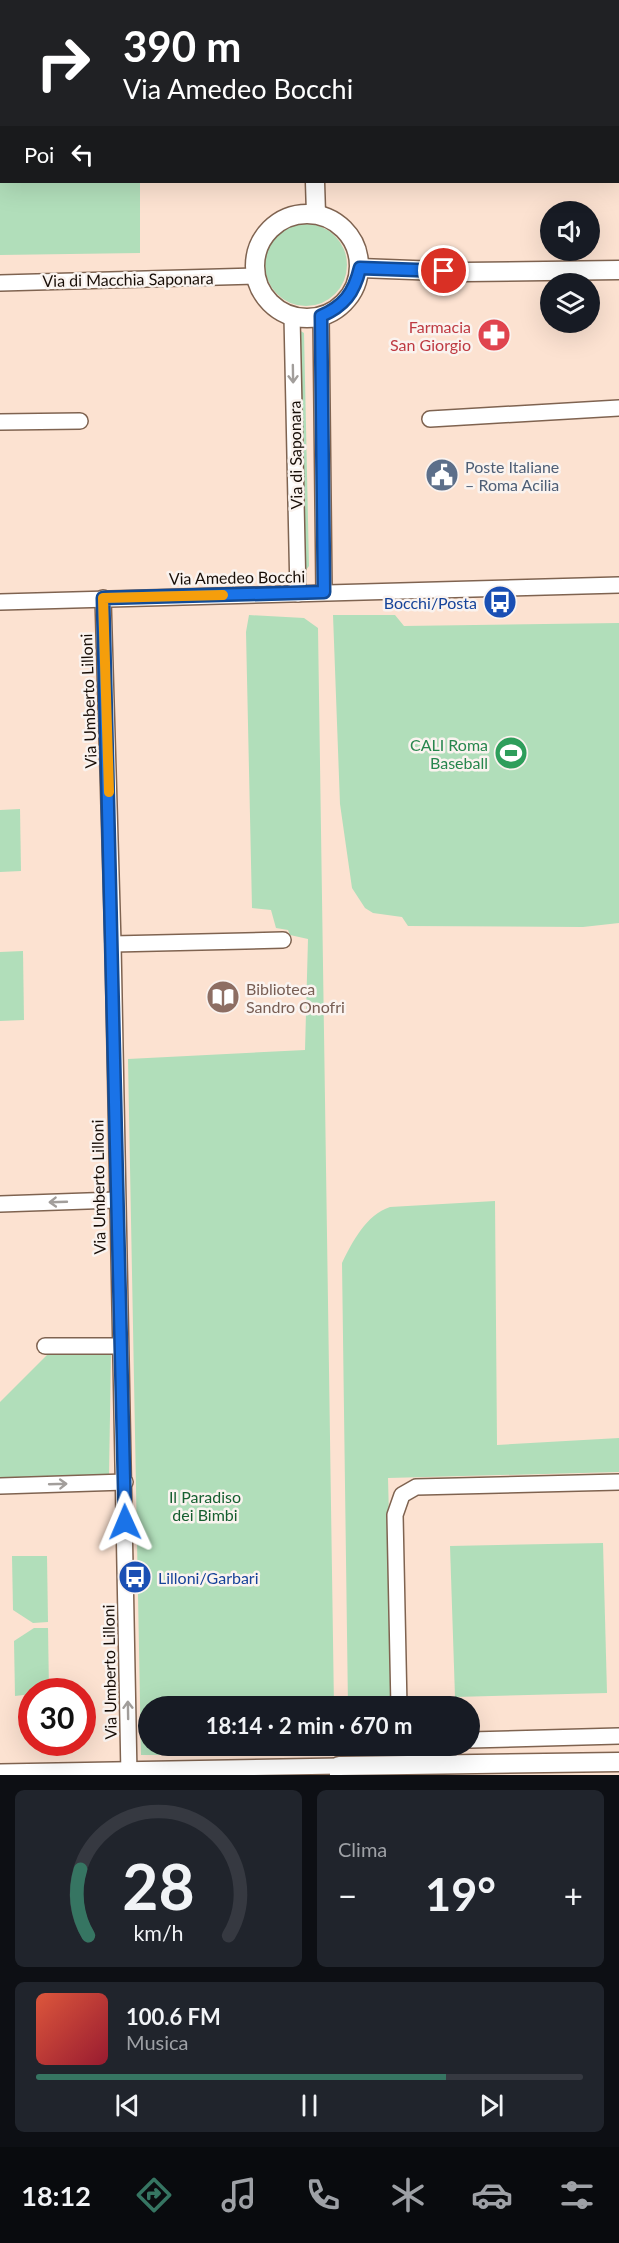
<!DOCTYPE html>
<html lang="it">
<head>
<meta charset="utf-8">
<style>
	body { margin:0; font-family:Lato,sans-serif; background:#20242c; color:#f1f3f6; height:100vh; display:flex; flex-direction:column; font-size:22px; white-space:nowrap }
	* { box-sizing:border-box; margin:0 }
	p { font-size:20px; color:#9ea1a6 }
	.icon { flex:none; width:33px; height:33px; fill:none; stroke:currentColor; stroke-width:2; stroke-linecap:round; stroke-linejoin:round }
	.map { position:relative; height:1775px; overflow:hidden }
	.panel { display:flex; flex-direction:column; gap:15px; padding:15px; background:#0d0f14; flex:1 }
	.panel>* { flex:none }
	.guide { position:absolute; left:0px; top:0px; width:620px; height:183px; box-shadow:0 6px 24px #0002; background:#202124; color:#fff; overflow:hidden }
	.tools { position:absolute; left:540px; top:201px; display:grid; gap:12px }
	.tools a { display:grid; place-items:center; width:60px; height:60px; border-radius:50%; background:#171b24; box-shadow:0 6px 24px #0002; font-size:30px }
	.speed { position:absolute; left:18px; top:1678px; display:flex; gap:12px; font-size:30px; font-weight:700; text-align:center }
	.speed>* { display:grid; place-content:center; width:78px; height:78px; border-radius:50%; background:#171b24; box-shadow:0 6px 24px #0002; line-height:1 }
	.speed .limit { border:9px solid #d22; background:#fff; color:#111 }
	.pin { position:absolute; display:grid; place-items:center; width:51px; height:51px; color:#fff; margin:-26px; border:3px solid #fff; border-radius:50%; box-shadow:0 2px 6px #0007 }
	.me { position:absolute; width:66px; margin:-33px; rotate:359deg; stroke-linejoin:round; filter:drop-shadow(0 0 4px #0008) }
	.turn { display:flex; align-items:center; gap:21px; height:126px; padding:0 24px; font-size:27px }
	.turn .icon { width:78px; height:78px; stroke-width:2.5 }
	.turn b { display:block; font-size:42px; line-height:51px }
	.then { display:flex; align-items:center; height:57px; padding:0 24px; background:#0003; gap:12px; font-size:22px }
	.big { font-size:45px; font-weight:700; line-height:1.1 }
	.panel .widget { flex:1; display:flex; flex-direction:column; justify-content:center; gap:9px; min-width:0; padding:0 21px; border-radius:9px; background:#20242c }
	.panel .dial { align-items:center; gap:0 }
	.dial svg { height:156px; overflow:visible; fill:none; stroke:#363941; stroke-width:7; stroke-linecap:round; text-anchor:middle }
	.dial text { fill:#f1f3f6; stroke:none }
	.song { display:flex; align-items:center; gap:18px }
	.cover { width:72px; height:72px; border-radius:9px; background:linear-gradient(135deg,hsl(10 70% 55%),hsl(350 70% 35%)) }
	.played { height:6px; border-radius:3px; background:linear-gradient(90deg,#367562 75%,#363941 75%) }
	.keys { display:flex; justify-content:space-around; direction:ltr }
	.heat { display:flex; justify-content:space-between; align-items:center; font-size:33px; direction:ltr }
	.panel .tiles { flex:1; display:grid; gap:15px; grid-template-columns:1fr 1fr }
	.widget:last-child { grid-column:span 2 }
	.trip { position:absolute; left:138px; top:1696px; width:342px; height:60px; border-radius:30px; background:#171b24; box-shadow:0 6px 24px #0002; font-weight:700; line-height:60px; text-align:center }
	.tabs { display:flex; height:96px; justify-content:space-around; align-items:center; background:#090b0e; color:#9ea1a6 }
	.tabs .icon { width:42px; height:42px }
	.tabs .active { color:#367562 }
	.tabs b { font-size:27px; color:#f1f3f6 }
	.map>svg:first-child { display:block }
	.green { fill:#b1deba }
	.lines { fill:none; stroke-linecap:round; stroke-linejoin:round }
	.minor-casing { stroke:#7f6350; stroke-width:18 }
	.tertiary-casing { stroke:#7f6350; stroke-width:21 }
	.minor { stroke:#fff; stroke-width:15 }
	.tertiary { stroke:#fff; stroke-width:18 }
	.oneway { stroke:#a29e9b }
	.route-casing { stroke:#114b97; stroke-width:15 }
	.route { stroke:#1a73e8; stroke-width:10 }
	.slow { stroke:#f59e0b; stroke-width:10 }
	.labels { text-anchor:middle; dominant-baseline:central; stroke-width:5; stroke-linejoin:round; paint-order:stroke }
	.street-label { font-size:16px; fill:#170d06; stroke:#faf3ef }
	.health-label { font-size:16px; fill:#be3a42; stroke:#faf3ef; text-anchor:end }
	.service-label { font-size:16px; fill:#4e5e75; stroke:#faf3ef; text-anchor:start }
	.transit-label { font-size:16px; fill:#164399; stroke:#faf3ef; text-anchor:end }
	.leisure-label { font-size:16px; fill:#27864d; stroke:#faf3ef; text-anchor:end }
	.education-label { font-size:16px; fill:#785e54; stroke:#faf3ef; text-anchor:start }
	.park-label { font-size:16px; fill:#165f30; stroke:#faf3ef }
</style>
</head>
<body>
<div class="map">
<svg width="619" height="1775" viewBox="0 0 619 1775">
	<rect width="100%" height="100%" fill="#fce2d1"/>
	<!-- green -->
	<g class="green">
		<path d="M0 22 2 182H140V253L0 255Z"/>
		<circle cx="306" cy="265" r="41"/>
		<path d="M299 330 304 333 309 566 306 570 304 569Z"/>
		<path d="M249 615 304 618 318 628 334 1707H148V1746L335 1748 325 1755H141L128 1059 305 1050 308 939 290 935 288 930 276 928 271 910 252 908 246 632Z"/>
		<path d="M333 615H395L404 626 619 623V923L583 927 408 926 402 917 373 913 365 908 352 888 340 804Z"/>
		<path d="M20 809 21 871 0 872V810Z"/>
		<path d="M23 951 24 1020 0 1021V952Z"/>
		<path d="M495 1201 497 1445 619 1438V1472L388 1478 394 1707H348L342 1263C353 1241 366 1215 390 1207Z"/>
		<path d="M47 1355H111L109 1476 0 1480V1402Z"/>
		<path d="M603 1543 607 1693 455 1697 450 1546Z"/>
		<path d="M12 1556H47L48 1622 33 1623 13 1610Z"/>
		<path d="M34 1628H48L49 1692 15 1696 14 1641Z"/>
	</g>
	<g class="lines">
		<defs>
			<g id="minor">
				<path d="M0 283 256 276"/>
				<path d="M292 316 298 594"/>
				<path d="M321 316 324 592"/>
				<path d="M430 419 619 408"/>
				<path d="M0 422 80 421"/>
				<path d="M103 598 113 944 129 1775"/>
				<path d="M0 602 619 585"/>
				<path d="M113 944 283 940"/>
				<path d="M0 1204 116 1200"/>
				<path d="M45 1346H120"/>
				<path d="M0 1486 125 1482"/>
				<path d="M399 1707 395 1515 402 1495 416 1487 619 1482"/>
				<path d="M470 1740 619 1736"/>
				<path d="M0 1772 339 1766"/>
			</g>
			<g id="tertiary">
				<path d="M308 0V2"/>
				<path d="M315 182 316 214"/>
				<circle cx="307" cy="266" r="52"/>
				<path d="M360 268 465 272 619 270"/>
				<path d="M339 1775V1766L619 1762"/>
			</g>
		</defs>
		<!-- minor casing -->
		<use href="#minor" class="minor-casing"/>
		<!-- tertiary casing -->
		<use href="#tertiary" class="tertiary-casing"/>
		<!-- minor -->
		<use href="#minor" class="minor"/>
		<!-- tertiary -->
		<use href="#tertiary" class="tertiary"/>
	</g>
	<!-- one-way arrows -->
	<defs><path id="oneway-shaft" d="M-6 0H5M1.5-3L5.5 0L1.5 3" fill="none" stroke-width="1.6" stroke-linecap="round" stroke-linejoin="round" transform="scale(1.5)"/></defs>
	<g class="oneway">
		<use href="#oneway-shaft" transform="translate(293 374) rotate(89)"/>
		<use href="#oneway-shaft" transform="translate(58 1202) rotate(178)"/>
		<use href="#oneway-shaft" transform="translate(58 1484) rotate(-2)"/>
		<use href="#oneway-shaft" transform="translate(128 1710) rotate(-91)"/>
	</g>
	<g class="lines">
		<defs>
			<path id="route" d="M125 1522 103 598 324 592 321 316C344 306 354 293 360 268L444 271"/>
		</defs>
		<!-- route casing -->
		<use href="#route" class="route-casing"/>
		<!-- route -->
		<use href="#route" class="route"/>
		<!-- slow -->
		<path class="slow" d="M109 792 103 598 223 595"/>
	</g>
	<!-- icons -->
	<defs>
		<symbol id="pharmacy-disc" viewBox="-11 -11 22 22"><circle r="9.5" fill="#e0444e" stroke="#faf3ef"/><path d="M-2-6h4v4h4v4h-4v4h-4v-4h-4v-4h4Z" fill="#fff"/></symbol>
		<symbol id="civic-disc" viewBox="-11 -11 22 22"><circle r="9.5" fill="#5c6f8a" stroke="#faf3ef"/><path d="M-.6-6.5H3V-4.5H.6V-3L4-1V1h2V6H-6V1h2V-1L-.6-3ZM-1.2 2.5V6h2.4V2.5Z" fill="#fff"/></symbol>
		<symbol id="bus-disc" viewBox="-11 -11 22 22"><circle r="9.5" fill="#1a4fb4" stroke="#faf3ef"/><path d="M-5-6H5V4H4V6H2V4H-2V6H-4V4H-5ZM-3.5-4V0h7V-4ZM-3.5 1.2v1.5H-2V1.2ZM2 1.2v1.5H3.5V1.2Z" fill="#fff"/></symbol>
		<symbol id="stadium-disc" viewBox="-11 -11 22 22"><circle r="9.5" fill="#2e9e5b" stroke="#faf3ef"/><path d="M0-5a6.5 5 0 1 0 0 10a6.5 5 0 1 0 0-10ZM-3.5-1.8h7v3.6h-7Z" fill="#fff"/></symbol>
		<symbol id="library-disc" viewBox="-11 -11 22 22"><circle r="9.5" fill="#8d6e63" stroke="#faf3ef"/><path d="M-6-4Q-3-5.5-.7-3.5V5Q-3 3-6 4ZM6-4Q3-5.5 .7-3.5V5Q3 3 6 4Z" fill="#fff"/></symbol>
	</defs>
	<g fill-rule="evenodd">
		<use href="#pharmacy-disc" x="475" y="316" width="38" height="38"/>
		<use href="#civic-disc" x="423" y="456" width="38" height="38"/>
		<use href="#bus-disc" x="481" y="583" width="38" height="38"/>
		<use href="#stadium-disc" x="492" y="734" width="38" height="38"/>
		<use href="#library-disc" x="204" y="978" width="38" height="38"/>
		<use href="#bus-disc" x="116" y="1558" width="38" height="38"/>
	</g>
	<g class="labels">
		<!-- street labels -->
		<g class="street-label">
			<text transform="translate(128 279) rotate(-1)">Via di Macchia Saponara</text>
			<text transform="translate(295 455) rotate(-91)">Via di Saponara</text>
			<text transform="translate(237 577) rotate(-1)">Via Amedeo Bocchi</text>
			<text transform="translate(88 701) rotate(-92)">Via Umberto Lilloni</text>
			<text transform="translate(98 1187) rotate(-91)">Via Umberto Lilloni</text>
			<text transform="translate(109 1672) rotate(-91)">Via Umberto Lilloni</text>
		</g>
		<!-- health labels -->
		<g class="health-label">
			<text x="471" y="326">Farmacia<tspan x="471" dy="18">San Giorgio</tspan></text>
		</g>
		<!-- service labels -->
		<g class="service-label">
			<text x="465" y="466">Poste Italiane<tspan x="465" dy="18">– Roma Acilia</tspan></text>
		</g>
		<!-- transit labels -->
		<g class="transit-label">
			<text x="477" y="602">Bocchi/Posta</text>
			<text x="158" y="1577" text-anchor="start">Lilloni/Garbari</text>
		</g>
		<!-- leisure labels -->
		<g class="leisure-label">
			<text x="488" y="744">CALI Roma<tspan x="488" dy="18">Baseball</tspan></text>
		</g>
		<!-- education labels -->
		<g class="education-label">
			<text x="246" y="988">Biblioteca<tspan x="246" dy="18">Sandro Onofri</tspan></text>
		</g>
		<!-- park labels -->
		<g class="park-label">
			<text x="205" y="1496">Il Paradiso<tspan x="205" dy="18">dei Bimbi</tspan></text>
		</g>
	</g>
</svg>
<div class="tools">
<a><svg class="icon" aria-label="sound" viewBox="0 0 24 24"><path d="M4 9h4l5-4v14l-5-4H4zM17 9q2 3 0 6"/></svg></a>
<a><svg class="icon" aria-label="layers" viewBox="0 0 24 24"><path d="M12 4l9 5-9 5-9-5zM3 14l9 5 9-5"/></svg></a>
</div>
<div class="speed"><div class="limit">30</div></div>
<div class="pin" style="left:444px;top:271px;background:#d93025"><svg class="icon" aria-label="arrive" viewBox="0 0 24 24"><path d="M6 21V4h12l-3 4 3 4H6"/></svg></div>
<svg class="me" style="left:125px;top:1522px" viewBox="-20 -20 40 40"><path d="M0-17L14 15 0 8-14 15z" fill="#1a73e8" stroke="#fff" stroke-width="4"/></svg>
<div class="trip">18:14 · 2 min · 670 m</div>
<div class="guide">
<div class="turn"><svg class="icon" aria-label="right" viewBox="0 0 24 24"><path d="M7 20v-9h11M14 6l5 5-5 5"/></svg><div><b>390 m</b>Via Amedeo Bocchi</div></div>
<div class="then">Poi<svg class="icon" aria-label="left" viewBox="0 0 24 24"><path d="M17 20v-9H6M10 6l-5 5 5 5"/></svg></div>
</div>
</div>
<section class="panel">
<div class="tiles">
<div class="widget dial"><svg viewBox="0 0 100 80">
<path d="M14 69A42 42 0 1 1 86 69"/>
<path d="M14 69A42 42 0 0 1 10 35" stroke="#367562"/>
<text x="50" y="56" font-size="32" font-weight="700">28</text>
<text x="50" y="72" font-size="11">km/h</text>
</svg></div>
<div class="widget"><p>Clima</p>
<div class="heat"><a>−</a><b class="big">19°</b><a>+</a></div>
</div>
<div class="widget">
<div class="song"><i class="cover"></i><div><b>100.6 FM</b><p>Musica</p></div></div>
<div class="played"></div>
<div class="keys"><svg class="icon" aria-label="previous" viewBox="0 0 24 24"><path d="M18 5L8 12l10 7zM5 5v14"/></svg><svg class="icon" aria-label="pause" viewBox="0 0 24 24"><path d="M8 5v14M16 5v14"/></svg><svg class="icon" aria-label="next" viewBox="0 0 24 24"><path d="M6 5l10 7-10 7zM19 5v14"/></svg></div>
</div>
</div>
</section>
<nav class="tabs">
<b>18:12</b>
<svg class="icon active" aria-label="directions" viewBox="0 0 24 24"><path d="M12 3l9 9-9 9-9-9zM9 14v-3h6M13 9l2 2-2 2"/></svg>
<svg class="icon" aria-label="music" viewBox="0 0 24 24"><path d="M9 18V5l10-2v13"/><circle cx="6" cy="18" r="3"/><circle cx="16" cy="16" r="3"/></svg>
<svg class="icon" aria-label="phone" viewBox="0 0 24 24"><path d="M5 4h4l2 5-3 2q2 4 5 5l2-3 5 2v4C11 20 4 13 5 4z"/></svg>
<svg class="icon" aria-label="climate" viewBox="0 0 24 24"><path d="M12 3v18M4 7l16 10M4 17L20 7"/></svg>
<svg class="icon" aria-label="car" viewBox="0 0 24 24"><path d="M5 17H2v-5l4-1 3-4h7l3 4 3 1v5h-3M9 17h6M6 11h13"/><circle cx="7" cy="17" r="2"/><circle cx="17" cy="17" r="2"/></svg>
<svg class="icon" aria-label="filters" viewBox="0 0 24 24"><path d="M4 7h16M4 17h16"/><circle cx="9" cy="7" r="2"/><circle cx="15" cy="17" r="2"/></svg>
</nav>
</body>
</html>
